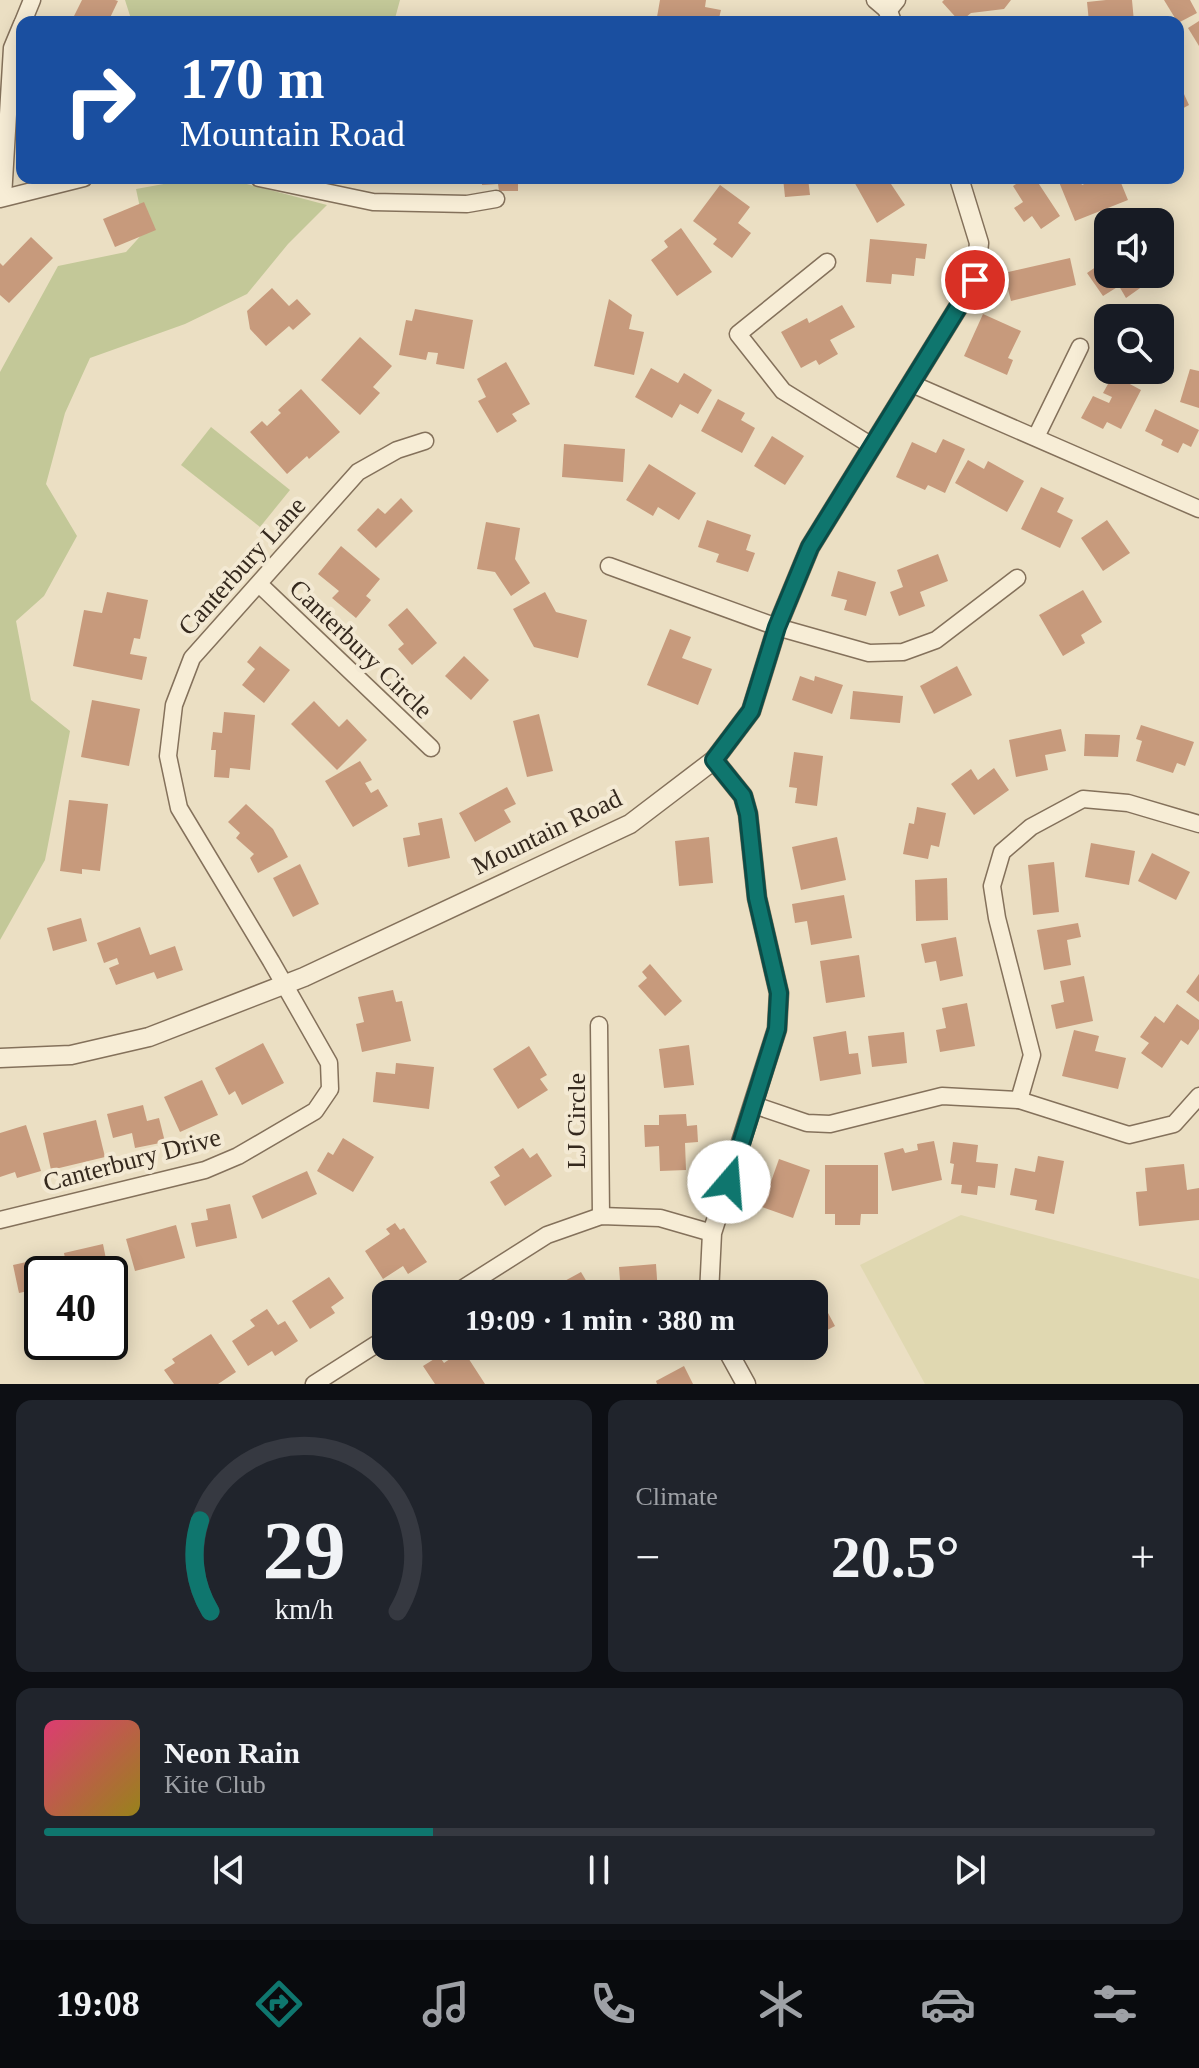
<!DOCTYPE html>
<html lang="en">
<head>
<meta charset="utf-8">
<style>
	body { margin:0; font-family:"Times New Roman",serif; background:#20242c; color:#f1f3f6; height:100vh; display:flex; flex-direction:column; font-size:30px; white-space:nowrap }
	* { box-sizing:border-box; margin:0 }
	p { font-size:26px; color:#9ea1a6 }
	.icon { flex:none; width:44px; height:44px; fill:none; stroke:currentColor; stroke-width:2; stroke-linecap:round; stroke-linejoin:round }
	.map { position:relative; height:1384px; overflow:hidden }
	.details { display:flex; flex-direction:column; gap:16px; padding:16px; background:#0d0f14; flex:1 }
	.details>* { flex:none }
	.top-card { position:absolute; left:16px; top:16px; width:1168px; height:168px; border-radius:16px; box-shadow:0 4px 20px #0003; background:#1a4fa0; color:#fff; overflow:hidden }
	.fabs { position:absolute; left:1094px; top:208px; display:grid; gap:16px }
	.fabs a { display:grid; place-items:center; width:80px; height:80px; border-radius:16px; background:#171b24; box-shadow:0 4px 20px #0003; font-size:40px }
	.speed { position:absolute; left:24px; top:1256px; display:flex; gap:16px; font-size:40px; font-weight:700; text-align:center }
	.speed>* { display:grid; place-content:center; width:104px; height:104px; border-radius:50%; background:#171b24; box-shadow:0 4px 20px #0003; line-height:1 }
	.speed .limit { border:4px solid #111; border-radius:12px; background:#fff; color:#111 }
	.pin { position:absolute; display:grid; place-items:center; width:68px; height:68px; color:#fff; margin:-34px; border:4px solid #fff; border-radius:50%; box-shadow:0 2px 8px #0007 }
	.me { position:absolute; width:88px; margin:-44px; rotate:18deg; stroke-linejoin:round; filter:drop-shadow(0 0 6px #0008) }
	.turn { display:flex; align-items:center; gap:28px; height:168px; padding:0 32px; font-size:36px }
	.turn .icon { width:104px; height:104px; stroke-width:2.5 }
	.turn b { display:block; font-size:56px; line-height:68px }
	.big { font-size:60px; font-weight:700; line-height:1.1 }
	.details .widget { flex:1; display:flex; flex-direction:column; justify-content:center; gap:12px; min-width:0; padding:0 28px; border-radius:16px; background:#20242c }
	.details .dial { align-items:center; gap:0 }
	.dial svg { height:208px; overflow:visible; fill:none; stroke:#363941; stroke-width:7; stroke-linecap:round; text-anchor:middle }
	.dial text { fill:#f1f3f6; stroke:none }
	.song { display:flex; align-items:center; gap:24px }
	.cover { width:96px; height:96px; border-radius:12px; background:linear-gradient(135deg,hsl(340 70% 55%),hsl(50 70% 35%)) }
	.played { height:8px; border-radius:4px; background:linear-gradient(90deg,#0f766e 35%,#363941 35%) }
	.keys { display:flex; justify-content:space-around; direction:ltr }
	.heat { display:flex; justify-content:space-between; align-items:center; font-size:44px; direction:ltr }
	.details .tiles { flex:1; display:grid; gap:16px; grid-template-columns:1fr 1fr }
	.widget:last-child { grid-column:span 2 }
	.trip { position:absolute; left:372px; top:1280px; width:456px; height:80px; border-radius:16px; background:#171b24; box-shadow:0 4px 20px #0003; font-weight:700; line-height:80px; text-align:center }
	.tabs { display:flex; height:128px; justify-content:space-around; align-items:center; background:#090b0e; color:#9ea1a6 }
	.tabs .icon { width:56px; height:56px }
	.tabs .on { color:#0f766e }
	.tabs b { font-size:36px; color:#f1f3f6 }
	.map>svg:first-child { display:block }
	.farmland { fill:#e0d8b1 }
	.green { fill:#c3c898 }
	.building { fill:#c79a7c }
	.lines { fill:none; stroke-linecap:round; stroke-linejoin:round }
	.minor-casing { stroke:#84715b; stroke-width:19 }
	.tertiary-casing { stroke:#84715b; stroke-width:21 }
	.minor { stroke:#f7edd6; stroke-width:16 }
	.tertiary { stroke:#f7edd6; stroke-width:18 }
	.route-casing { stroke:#0a4d48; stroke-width:20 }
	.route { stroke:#0f766e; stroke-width:14 }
	.labels { text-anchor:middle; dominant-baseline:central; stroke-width:8; stroke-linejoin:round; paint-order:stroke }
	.street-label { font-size:26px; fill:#35291e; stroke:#f3e9d3 }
</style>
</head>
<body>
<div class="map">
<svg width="1199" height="1384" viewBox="0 0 1199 1384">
	<rect width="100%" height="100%" fill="#ebdfc3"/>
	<!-- farmland -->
	<path class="farmland" d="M961 1215 1199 1279V1384H925L860 1265Z"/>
	<!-- green -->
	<g class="green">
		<path d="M125 0H400L394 22H132Z"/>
		<path d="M197 178H224L327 205 288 244 247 294 185 324 90 358 65 413 46 484 77 536 44 596 16 621 31 700 70 731 45 860 0 940V372L58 266 126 252 145 231 136 189Z"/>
		<path d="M211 427 290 490 260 527 181 465Z"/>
	</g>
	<!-- building -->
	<g class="building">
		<path d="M82 0H115L118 1 108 22H71Z"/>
		<path d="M660 0H706L705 7 721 10 718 22H681L657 17Z"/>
		<path d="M944 0H1011L1004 9 971 13 960 22 942 2Z"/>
		<path d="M1106 0H1132L1134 22H1089L1087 2Z"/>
		<path d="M1164 0H1190L1197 13 1178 23Z"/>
		<path d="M1199 21V46L1188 28Z"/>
		<path d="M1178 81 1189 105 1178 111Z"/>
		<path d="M482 178H518V191H499L498 184 482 185Z"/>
		<path d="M783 178H808L810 195 785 197Z"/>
		<path d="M852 178H887L905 205 877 223Z"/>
		<path d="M1025 178H1035L1060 216 1041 229 1032 216 1024 222 1014 208 1023 202 1013 186Z"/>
		<path d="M1069 178H1079L1082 185 1098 178H1119L1128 200 1075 221 1059 182Z"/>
		<path d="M720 185 750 207 738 223 751 233 732 258 713 244 717 239 693 221Z"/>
		<path d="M144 202 156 230 115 247 103 219Z"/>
		<path d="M681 228 712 272 677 296 651 260 668 247 664 241Z"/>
		<path d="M31 237 53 258 9 303 0 295V263L3 266Z"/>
		<path d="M870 239 927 244 925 259 916 258 914 276 892 274 891 284 866 282Z"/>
		<path d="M1070 258 1076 285 1011 301 1004 273Z"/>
		<path d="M1106 260 1108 274H1135L1143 286 1126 298 1119 286 1103 296 1087 273Z"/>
		<path d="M272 288 289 306 297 299 311 314 293 330 289 326 266 346 250 329 247 311Z"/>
		<path d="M609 299 632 315 629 329 644 332 634 375 594 366Z"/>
		<path d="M842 305 855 327 830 340 838 354 819 365 816 360 801 368 781 332 807 318 809 323Z"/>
		<path d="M415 309 473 320 464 369 436 364 438 353 428 352 426 360 399 355 406 320 412 321Z"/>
		<path d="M983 314 1021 331 1008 358 1013 360 1007 375 964 356Z"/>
		<path d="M360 337 392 366 373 387 380 393 360 415 321 380Z"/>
		<path d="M506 362 530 404 512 414 517 421 497 433 478 401 486 397 477 379Z"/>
		<path d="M651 368 678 383 684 373 712 390 698 414 680 404 672 418 635 397Z"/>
		<path d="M1190 369 1199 371V408L1180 402Z"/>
		<path d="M1113 375 1141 390 1121 429 1107 422 1103 429 1081 418 1093 396 1109 403 1112 397 1103 393Z"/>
		<path d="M301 389 340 432 309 459 307 456 287 474 250 432 262 421 267 426 281 413 278 410Z"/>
		<path d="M718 399 745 413 741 420 755 428 742 453 701 431Z"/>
		<path d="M1155 409 1199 430 1191 447 1183 443 1178 453 1161 445 1163 440 1145 431Z"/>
		<path d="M772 436 804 456 785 485 754 466Z"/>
		<path d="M943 439 965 449 945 493 928 485 925 490 896 477 912 442 936 453Z"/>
		<path d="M564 444 625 449 623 482 562 477Z"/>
		<path d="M968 460 984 469 988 461 1024 481 1007 512 955 483Z"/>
		<path d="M649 464 696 493 679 520 658 507 653 516 626 500Z"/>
		<path d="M1041 487 1064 498 1057 512 1073 520 1060 548 1021 529Z"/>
		<path d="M401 498 413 511 376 548 357 530 378 508 385 514Z"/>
		<path d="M707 520 751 535 746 550 755 553 748 572 716 562 719 554 698 547Z"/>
		<path d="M1107 520 1130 553 1103 571 1081 538Z"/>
		<path d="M486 522 520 528 515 559 530 583 511 596 495 572 477 569Z"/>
		<path d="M341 546 380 579 366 596 371 600 356 618 332 598 339 591 318 574Z"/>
		<path d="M938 554 948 581 920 592 925 606 899 616 890 592 903 587 897 570Z"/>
		<path d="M838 571 876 582 866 616 844 610 847 600 831 596Z"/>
		<path d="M1083 590 1102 622 1081 635 1085 643 1063 656 1039 615Z"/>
		<path d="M107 592 148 600 140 639 134 638 130 654 147 657 142 680 73 666 84 610 102 613Z"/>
		<path d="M545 592 556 612 587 620 578 658 534 647 513 609Z"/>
		<path d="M407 608 437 643 412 665 398 649 404 644 388 625Z"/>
		<path d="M670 629 691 637 682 658 712 669 698 705 647 685Z"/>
		<path d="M260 646 290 670 264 703 242 685 255 669 247 662Z"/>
		<path d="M464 656 489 680 471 700 445 676Z"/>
		<path d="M957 666 972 695 934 714 920 686Z"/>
		<path d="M800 676 814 681 815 676 843 685 832 714 792 700Z"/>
		<path d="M853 691 903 696 900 723 850 719Z"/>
		<path d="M92 700 140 709 129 766 81 757Z"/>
		<path d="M314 701 339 727 347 719 367 740 337 770 291 724Z"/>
		<path d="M224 712 255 715 250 770 230 768 229 778 214 777 216 750H211L213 732 222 733Z"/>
		<path d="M539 714 553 771 527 777 513 721Z"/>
		<path d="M1141 725 1194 742 1185 766 1177 763 1173 773 1136 761 1142 741 1136 739Z"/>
		<path d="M1061 729 1066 751 1045 755 1048 770 1016 777 1009 740Z"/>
		<path d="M1085 734 1120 735 1118 757 1084 756Z"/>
		<path d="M794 752 823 756 817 806 795 803 797 788 789 787Z"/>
		<path d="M360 761 372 780 365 783 371 793 378 789 388 806 353 827 325 781Z"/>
		<path d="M994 768 1009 790 974 815 951 784 971 769 978 780Z"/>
		<path d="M507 787 516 804 504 810 511 822 475 842 459 813Z"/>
		<path d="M69 800 108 804 100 871 82 869V874L60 871Z"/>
		<path d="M246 804 273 829 288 857 258 873 250 858 254 854 236 838 240 833 228 822Z"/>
		<path d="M917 807 946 813 939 847 931 845 928 859 903 854 909 823 914 824Z"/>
		<path d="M442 818 450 858 408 867 403 838 420 835 418 823Z"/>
		<path d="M709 837 713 883 679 886 675 841Z"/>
		<path d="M837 837 846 880 801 890 792 847Z"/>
		<path d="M1091 843 1135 851 1129 885 1085 877Z"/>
		<path d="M1152 853 1190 872 1176 900 1138 881Z"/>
		<path d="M1054 862 1059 912 1033 915 1028 865Z"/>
		<path d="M300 864 319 904 293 917 273 878Z"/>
		<path d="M947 878 948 920 916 921 915 880Z"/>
		<path d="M844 895 852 938 811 945 807 921 795 923 792 904Z"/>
		<path d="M81 918 87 941 53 951 47 928Z"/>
		<path d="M1078 923 1081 937 1067 940 1071 965 1044 970 1037 930Z"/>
		<path d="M140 927 150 955 175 946 183 970 157 979 154 972 116 985 109 968 119 964 117 958 104 963 97 943Z"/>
		<path d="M956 937 963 976 940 981 936 961 925 963 921 944Z"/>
		<path d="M859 955 865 997 826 1003 820 961Z"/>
		<path d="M650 964 682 1001 665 1016 638 986 647 978 642 972Z"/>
		<path d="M1199 974V1002L1186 992Z"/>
		<path d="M1084 976 1093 1021 1056 1029 1051 1005 1064 1002 1060 981Z"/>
		<path d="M393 990 396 1002 402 1001 411 1041 362 1052 356 1024 364 1022 358 997Z"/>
		<path d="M967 1003 975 1046 940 1052 936 1030 946 1028 942 1008Z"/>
		<path d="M1177 1004 1199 1020V1029L1188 1045 1181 1040 1162 1068 1141 1053 1149 1043 1140 1037 1155 1016 1164 1023Z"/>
		<path d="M1074 1030 1099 1036 1095 1051 1126 1058 1118 1089 1062 1076Z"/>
		<path d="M846 1031 849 1054 858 1053 861 1074 820 1081 813 1037Z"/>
		<path d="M904 1032 907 1063 872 1067 868 1036Z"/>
		<path d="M263 1043 284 1083 242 1105 235 1091 229 1095 215 1068Z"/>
		<path d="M689 1045 694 1085 664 1088 659 1049Z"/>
		<path d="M529 1046 547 1075 540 1079 548 1090 518 1109 493 1069Z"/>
		<path d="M396 1063 434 1067 429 1109 373 1102 376 1072 395 1074Z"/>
		<path d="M202 1080 218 1115 180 1132 164 1097Z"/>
		<path d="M143 1105 147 1121 159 1118 165 1142 135 1148 132 1133 113 1138 107 1114Z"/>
		<path d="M686 1114 687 1126 697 1125 698 1142 685 1143 686 1170 660 1171 659 1146 645 1147 644 1125H659V1115Z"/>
		<path d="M96 1120 105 1157 51 1170 43 1133Z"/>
		<path d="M26 1125 41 1171 17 1178 15 1172 0 1177V1133Z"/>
		<path d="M343 1138 374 1157 353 1192 317 1171 328 1152 333 1155Z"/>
		<path d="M934 1141 942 1180 892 1191 884 1153 903 1148 905 1153 918 1150 917 1144Z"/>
		<path d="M953 1142 978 1145 976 1162 998 1164 995 1188 978 1186 977 1195 961 1193 962 1185 951 1184 954 1164 950 1163Z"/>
		<path d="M523 1148 530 1158 537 1153 552 1176 505 1206 490 1182 500 1176 494 1167Z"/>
		<path d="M1038 1156 1064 1161 1054 1214 1035 1210 1037 1200 1010 1195 1015 1168 1035 1172Z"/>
		<path d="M779 1159 810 1170 793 1218 762 1207Z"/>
		<path d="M1184 1164 1187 1190 1199 1188V1220L1139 1226 1136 1192 1147 1191 1145 1168Z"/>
		<path d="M825 1165H878V1214H861L860 1225H835V1214H825Z"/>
		<path d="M307 1171 317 1194 262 1219 252 1196Z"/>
		<path d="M230 1204 237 1238 196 1247 191 1223 208 1220 206 1209Z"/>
		<path d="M395 1223 400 1230 404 1228 427 1262 408 1274 403 1266 383 1279 365 1251 390 1234 386 1229Z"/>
		<path d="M176 1225 185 1258 135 1271 126 1239Z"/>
		<path d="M103 1244 109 1274H68L64 1253Z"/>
		<path d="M49 1257 52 1274H42V1288L19 1293 13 1265Z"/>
		<path d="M656 1264 658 1294H621L619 1267Z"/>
		<path d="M581 1272 594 1294H541Z"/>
		<path d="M329 1277 344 1298 331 1307 335 1313 310 1329 292 1301Z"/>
		<path d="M812 1283 835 1326 814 1337V1294H792Z"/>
		<path d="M267 1309 278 1325 285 1321 298 1341 275 1356 272 1351 248 1366 232 1341 255 1326 250 1320Z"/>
		<path d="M211 1334 236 1372 218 1384H174L164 1370 175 1363 172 1359Z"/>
		<path d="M463 1350 485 1384H435L423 1366 439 1356 444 1363Z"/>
		<path d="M684 1366 693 1384H657L656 1381Z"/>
	</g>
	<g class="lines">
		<defs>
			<g id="minor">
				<path d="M875 0 888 11 897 0"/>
				<path d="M23 22 32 0"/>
				<path d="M259 178 373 202 467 204 496 199"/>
				<path d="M3 197 12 48 22 24"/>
				<path d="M0 199 84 178"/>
				<path d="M827 262 738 334 783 391 872 446"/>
				<path d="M912 384 1199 509"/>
				<path d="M1036 437 1080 347"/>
				<path d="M609 566 777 627 869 653 903 652 936 640 1017 578"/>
				<path d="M259 584 431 748"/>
				<path d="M599 1025 601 1216"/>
				<path d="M1019 1100 1032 1055 997 918 992 886 1002 852 1031 827 1083 799 1128 803 1199 824"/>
				<path d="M754 1105 807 1123 830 1124 942 1096 1019 1100 1129 1135 1174 1124 1199 1096"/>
				<path d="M0 1220 205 1170 238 1156 315 1111 330 1089 329 1063 271 961 179 808 168 756 174 705 192 658 358 472 397 450 425 441"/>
				<path d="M454 1294 547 1235 601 1216 660 1218 712 1233"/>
				<path d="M314 1384 386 1338"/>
			</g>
			<g id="tertiary">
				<path d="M888 11 892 22"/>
				<path d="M0 1058 71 1055 149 1037 304 977 630 824 714 760 751 711 777 627 810 547 975 280 979 243 959 178"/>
				<path d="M709 1294 712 1233 777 1029 779 993 757 898 748 814 743 796 714 760"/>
				<path d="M725 1346 746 1384"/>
			</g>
		</defs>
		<!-- minor casing -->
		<use href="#minor" class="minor-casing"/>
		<!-- tertiary casing -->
		<use href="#tertiary" class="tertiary-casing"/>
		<!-- minor -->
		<use href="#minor" class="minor"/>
		<!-- tertiary -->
		<use href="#tertiary" class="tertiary"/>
	</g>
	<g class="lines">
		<defs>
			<path id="route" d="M729 1182 777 1029 779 993 757 898 748 814 743 796 714 760 751 711 777 627 810 547 975 280"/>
		</defs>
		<!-- route casing -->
		<use href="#route" class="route-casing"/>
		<!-- route -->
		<use href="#route" class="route"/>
	</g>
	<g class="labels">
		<!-- street labels -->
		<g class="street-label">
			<text transform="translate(242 566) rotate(-48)">Canterbury Lane</text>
			<text transform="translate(361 649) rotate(44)">Canterbury Circle</text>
			<text transform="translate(547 832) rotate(-26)">Mountain Road</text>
			<text transform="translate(576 1121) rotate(-90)">LJ Circle</text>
			<text transform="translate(132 1160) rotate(-15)">Canterbury Drive</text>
		</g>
	</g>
</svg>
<div class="fabs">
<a><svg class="icon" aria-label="sound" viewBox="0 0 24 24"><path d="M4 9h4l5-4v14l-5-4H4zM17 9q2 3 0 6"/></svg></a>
<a><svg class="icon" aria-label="search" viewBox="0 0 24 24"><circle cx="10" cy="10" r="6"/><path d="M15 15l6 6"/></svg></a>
</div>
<div class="speed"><div class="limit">40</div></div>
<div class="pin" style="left:975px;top:280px;background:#d93025"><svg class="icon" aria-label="arrive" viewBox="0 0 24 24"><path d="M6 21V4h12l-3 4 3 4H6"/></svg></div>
<svg class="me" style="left:729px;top:1182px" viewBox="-20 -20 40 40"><circle r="19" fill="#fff"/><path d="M0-13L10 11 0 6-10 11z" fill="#0f766e"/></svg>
<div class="trip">19:09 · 1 min · 380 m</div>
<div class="top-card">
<div class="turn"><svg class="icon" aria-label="right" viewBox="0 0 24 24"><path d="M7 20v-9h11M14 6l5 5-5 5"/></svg><div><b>170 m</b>Mountain Road</div></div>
</div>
</div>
<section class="details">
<div class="tiles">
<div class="widget dial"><svg viewBox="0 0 100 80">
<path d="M14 69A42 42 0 1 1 86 69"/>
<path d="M14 69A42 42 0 0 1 10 34" stroke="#0f766e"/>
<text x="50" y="56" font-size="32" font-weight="700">29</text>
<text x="50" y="72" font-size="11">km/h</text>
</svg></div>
<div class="widget"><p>Climate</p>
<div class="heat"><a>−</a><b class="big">20.5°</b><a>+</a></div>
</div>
<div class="widget">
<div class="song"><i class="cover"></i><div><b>Neon Rain</b><p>Kite Club</p></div></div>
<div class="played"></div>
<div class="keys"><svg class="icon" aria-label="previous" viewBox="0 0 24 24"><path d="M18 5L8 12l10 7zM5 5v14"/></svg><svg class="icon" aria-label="pause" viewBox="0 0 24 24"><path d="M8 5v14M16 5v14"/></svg><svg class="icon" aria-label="next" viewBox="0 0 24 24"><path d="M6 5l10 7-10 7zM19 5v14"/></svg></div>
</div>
</div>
</section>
<nav class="tabs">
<b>19:08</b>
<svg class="icon on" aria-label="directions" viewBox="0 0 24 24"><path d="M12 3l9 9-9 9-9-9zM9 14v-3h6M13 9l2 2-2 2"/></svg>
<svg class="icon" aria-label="music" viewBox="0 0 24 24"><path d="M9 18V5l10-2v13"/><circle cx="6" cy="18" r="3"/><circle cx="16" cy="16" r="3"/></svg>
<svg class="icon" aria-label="phone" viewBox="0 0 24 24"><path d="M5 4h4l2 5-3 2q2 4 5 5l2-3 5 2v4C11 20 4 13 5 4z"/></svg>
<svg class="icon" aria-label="climate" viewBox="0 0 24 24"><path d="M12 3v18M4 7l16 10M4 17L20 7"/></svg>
<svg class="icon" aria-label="car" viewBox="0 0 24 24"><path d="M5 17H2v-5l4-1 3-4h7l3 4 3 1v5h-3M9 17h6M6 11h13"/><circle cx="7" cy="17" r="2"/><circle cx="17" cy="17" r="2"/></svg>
<svg class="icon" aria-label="filters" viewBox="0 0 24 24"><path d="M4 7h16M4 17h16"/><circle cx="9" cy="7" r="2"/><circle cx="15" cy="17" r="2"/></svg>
</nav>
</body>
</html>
